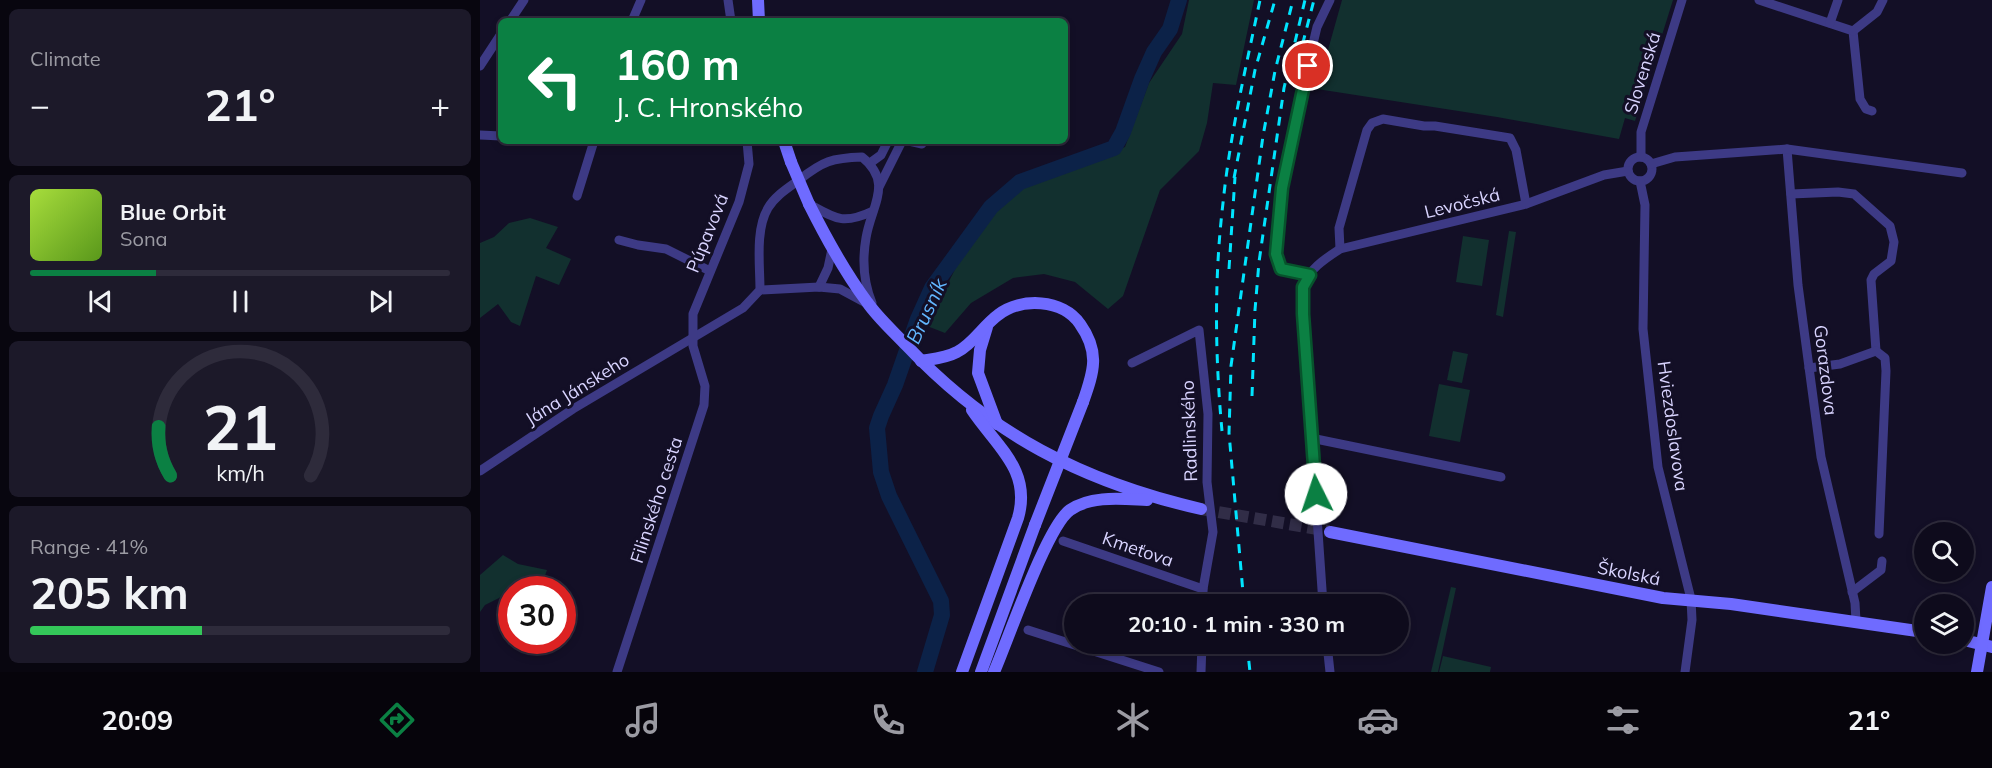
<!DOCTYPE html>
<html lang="en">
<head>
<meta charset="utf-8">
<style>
	body { margin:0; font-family:Mulish,sans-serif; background:#1c1929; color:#f1f3f6; height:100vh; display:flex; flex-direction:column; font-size:22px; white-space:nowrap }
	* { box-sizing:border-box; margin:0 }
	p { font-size:20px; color:#9b9ba3 }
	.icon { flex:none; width:33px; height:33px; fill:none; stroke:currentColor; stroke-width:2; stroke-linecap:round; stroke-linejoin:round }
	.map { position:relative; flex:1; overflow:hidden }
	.sheet { display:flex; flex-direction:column; gap:9px; padding:9px; background:#08060f; width:480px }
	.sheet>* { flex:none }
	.top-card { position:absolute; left:18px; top:18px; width:570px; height:126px; border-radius:9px; box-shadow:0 3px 9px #0003,0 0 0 2px #2e2b3b; background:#0b8043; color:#fff; overflow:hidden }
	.controls { position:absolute; left:1434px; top:522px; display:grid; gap:12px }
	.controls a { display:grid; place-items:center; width:60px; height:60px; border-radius:50%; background:#0e0b1c; box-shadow:0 3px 9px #0003,0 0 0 2px #2e2b3b; font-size:30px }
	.speed { position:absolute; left:18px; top:576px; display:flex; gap:12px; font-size:30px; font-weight:700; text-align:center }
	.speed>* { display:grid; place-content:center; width:78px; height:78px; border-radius:50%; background:#0e0b1c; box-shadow:0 3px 9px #0003,0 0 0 2px #2e2b3b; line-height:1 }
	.speed .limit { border:9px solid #d22; background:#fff; color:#111 }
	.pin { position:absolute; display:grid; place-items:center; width:51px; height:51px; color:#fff; margin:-26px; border:3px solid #fff; border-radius:50%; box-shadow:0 2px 6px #0007 }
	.me { position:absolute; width:66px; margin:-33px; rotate:356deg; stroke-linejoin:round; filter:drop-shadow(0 0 4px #0008) }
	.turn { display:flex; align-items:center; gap:21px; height:126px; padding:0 18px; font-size:27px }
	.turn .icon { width:78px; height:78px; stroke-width:2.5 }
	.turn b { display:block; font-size:42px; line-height:51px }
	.big { font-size:45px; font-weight:700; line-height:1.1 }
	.sheet .card { flex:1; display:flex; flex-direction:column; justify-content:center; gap:9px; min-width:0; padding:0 21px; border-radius:9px; background:#1c1929 }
	.sheet .dial { align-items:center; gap:0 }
	.dial svg { height:156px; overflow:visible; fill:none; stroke:#2e2b3b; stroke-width:7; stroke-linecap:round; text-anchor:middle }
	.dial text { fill:#f1f3f6; stroke:none }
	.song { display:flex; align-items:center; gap:18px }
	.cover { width:72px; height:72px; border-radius:9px; background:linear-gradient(135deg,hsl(80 70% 55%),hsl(90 70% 35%)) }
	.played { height:6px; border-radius:3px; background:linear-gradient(90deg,#0b8043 30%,#2e2b3b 30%) }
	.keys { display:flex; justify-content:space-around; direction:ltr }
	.heat { display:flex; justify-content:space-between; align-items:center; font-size:33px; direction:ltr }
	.charge { height:9px; border-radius:4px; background:linear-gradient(90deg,#34c759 41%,#2e2b3b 0) }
	.trip { position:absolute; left:584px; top:594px; width:345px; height:60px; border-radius:30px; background:#0e0b1c; box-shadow:0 3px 9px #0003,0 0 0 2px #2e2b3b; font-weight:700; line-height:60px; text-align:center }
	.tabs { display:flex; height:96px; justify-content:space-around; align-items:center; background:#06040b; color:#9b9ba3 }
	.tabs .icon { width:42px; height:42px }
	.tabs .current { color:#0b8043 }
	.tabs b { font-size:27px; color:#f1f3f6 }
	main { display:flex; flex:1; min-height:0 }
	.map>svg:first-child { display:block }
	.green { fill:#12302f }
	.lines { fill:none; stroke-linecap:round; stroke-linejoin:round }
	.river { stroke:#0c2248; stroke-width:16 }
	.secondary-tunnel { stroke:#312d47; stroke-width:12; stroke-dasharray:12 6; stroke-linecap:butt }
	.street { stroke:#3d3a85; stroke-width:9 }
	.secondary { stroke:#6f6bff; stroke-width:12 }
	.rail { stroke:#00e5ff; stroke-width:3; stroke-dasharray:9 8; stroke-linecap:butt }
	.secondary-bridge { stroke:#6f6bff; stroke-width:12 }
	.route-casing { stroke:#07532c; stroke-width:15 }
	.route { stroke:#0b8043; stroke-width:10 }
	.labels { text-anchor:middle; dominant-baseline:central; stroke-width:6; stroke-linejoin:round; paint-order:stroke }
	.street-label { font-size:18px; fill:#d9d4ff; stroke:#130f26 }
	.water-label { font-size:20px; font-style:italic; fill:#62b6ff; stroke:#130f26 }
</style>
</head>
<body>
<main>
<section class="sheet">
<div class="card"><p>Climate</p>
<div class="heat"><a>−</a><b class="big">21°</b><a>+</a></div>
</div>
<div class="card">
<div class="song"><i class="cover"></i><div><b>Blue Orbit</b><p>Sona</p></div></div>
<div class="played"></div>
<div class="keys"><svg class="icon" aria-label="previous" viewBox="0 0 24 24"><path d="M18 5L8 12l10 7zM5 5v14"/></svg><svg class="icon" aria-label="pause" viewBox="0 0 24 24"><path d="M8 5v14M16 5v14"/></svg><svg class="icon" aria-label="next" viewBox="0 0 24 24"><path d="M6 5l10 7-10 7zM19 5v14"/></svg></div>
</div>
<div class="card dial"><svg viewBox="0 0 100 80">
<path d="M14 69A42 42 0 1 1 86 69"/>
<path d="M14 69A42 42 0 0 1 8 44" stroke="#0b8043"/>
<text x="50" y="56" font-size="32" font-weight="700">21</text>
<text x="50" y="72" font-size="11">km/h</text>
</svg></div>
<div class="card"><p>Range · 41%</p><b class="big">205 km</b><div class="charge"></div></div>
</section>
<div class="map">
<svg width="1512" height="672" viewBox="0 0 1512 672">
	<rect width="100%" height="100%" fill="#130f26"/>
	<!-- green -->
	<g class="green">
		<path d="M709 0H774L756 85 733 83 727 123 719 151 680 190 643 296 628 309 595 282 564 274 533 278 491 303 465 333 447 326 480 259 533 189 645 147 669 83 702 34Z"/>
		<path d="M862 0H1193L1155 121 1145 118 1139 139 1017 117 837 89Z"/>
		<path d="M50 218 78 227 66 248 91 259 79 285 56 276 40 326 31 322 18 304 0 318V243L14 237 29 223Z"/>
		<path d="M1029 231 1036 232 1023 317 1016 315Z"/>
		<path d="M983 236 1009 240 1002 286 976 282Z"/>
		<path d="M973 351 988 354 982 383 967 380Z"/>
		<path d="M959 384 990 390 980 442 949 436Z"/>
		<path d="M23 555 38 564 67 570 62 584 32 590 31 592 5 605 0 612V575Z"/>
		<path d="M971 587 976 588 958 672H951Z"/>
		<path d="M963 656 1011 667 1010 672H959Z"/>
	</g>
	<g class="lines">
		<!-- river -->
		<path class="river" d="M445 672 462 615 461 601 409 496 401 472 397 428 401 416 415 385 438 319 452 288 511 207 540 182 634 148 643 132 662 79 674 52 690 29 699 0"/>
		<!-- secondary-tunnel -->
		<path class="secondary-tunnel" d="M721 509 849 531"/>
		<!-- street -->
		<g class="street">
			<path d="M248 0 251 21"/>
			<path d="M1279 0 1373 31 1380 99 1386 109 1392 111"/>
			<path d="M30 21 44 0"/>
			<path d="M152 21 161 0"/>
			<path d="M1350 23 1358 0"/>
			<path d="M1373 31 1397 12 1403 0"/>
			<path d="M0 66 21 34"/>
			<path d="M0 135 21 136"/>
			<path d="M429 141 442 144"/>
			<path d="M1307 149 1318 285 1341 457 1375 603 1376 621"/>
			<circle cx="1160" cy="169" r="12"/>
			<path d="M1161 157V132L1202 0"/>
			<path d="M390 163 401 155 408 141"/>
			<path d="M1171 164 1195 157 1307 149 1482 173"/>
			<path d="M1160 181 1165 205 1163 329 1178 467 1211 599 1212 620 1205 672"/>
			<path d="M399 187 422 141"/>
			<path d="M1311 194 1358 192 1374 194 1410 226 1414 242 1411 261 1394 274 1391 280 1396 351"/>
			<path d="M97 196 114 141"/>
			<path d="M329 204C356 219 363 225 393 211"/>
			<path d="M139 240 158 245 186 249 230 271"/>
			<path d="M860 249 859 228 887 130 892 123 903 119 944 126H955L1030 138 1036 150 1046 204"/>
			<path d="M830 275 801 269 796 253 802 188 823 86 837 27 850 0"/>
			<path d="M339 287 348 268 352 249"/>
			<path d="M280 290 339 287 360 289 386 303"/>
			<path d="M1396 351 1405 358 1406 371 1399 534"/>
			<path d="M652 363 719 330 728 414 727 482 733 532 723 589V604"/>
			<path d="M1329 368 1360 364 1396 351"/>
			<path d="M831 438 1021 477"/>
			<path d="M0 471 93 409 263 308 280 290C280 265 275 230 288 208 295 196 308 188 319 180 343 161 352 158 382 157 414 183 391 206 386 238 382 261 383 281 392 303"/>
			<path d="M583 541 723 589"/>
			<path d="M1372 592 1401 570 1402 561"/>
			<path d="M843 604 823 314C823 306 821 296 823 288 826 271 846 258 860 249L1046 204 1124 175 1148 171"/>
			<path d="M548 630 679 672"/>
			<path d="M847 644 850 672"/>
			<path d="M137 672 224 405 225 386 213 346V314L259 202 269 164 267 141"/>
			<path d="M721 672 722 644"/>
		</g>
		<!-- secondary -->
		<g class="secondary">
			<path d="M278 0 279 21"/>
			<path d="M304 141 311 162"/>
			<path d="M329 204C346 238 364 271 387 302 398 318 413 331 427 346 510 434 603 482 721 509"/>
			<path d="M507 327 500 350 498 373 517 424"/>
			<path d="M441 361C453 359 466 358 477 352 493 344 503 326 518 315 541 297 583 299 600 324 620 352 614 371 603 402"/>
			<path d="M850 532 1183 598 1251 604 1444 632"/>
			<path d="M1484 640 1512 647"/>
			<path d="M482 672 538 518C552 470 516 446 492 410"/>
			<path d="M501 672 555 525"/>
			<path d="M514 672C528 640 567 526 590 510 611 495 643 499 667 500"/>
			<path d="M1497 672 1512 587"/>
		</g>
		<!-- rail -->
		<g class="rail">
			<path d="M814 77 834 0"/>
			<path d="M754 178 775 70 795 0"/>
			<path d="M749 269 755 177"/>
			<path d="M772 396 775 310 779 262 804 88 825 0"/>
			<path d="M742 431C735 355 734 279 743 203 750 134 766 67 780 0"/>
			<path d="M764 604 749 433 751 366 783 136 795 71 813 0"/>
			<path d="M767 644 770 672"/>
		</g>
		<!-- secondary-bridge -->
		<g class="secondary-bridge">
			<path d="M311 162 329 204"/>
			<path d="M555 525 603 402"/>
		</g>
	</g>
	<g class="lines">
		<defs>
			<path id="route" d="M828 66 802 188 796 254 801 269 830 275 823 287V314L836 494"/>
		</defs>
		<!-- route casing -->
		<use href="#route" class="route-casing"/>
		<!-- route -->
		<use href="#route" class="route"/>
	</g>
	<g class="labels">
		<!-- street labels -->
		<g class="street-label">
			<text transform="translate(1162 73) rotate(-73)">Slovenská</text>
			<text transform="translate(982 203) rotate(-14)">Levočská</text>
			<text transform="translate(227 233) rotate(-68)">Púpavová</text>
			<text transform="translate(1346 370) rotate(83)">Gorazdova</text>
			<text transform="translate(97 389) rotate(-32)">Jána Jánskeho</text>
			<text transform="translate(1193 426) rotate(82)">Hviezdoslavova</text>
			<text transform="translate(709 431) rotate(-92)">Radlinského</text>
			<text transform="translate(176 500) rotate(-72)">Filinského cesta</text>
			<text transform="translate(658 549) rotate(19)">Kmeťova</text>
			<text transform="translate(1149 573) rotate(11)">Školská</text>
		</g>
		<!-- water labels -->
		<g class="water-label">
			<text transform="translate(446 311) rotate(-65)">Brusník</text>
		</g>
	</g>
</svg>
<div class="controls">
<a><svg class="icon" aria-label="search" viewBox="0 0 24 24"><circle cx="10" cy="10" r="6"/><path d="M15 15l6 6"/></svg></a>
<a><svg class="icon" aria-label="layers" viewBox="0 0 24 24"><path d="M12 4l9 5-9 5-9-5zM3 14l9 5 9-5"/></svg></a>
</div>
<div class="speed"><div class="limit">30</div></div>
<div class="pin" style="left:828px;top:66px;background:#d93025"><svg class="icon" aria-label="arrive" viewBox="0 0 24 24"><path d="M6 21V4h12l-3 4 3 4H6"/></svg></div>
<svg class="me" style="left:836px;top:494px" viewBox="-20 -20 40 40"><circle r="19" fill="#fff"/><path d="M0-13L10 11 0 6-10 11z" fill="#0b8043"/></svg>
<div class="trip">20:10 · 1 min · 330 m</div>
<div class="top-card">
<div class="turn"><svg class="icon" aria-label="left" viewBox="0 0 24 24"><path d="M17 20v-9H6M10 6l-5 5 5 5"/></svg><div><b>160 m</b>J. C. Hronského</div></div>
</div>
</div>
</main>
<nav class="tabs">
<b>20:09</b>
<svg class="icon current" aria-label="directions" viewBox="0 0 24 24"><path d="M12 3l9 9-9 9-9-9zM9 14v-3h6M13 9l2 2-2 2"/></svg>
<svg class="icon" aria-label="music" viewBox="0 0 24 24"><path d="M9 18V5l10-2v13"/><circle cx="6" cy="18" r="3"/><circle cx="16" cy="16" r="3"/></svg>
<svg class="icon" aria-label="phone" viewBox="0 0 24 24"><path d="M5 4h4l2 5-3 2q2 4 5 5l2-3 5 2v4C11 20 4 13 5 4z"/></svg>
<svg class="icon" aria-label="climate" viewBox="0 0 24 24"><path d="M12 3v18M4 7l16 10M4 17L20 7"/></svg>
<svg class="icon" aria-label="car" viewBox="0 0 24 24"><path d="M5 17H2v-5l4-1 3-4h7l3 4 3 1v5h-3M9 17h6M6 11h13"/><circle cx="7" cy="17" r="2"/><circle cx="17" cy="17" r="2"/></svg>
<svg class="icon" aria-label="filters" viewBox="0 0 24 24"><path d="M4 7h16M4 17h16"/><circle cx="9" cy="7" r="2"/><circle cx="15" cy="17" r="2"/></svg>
<b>21°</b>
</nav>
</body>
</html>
